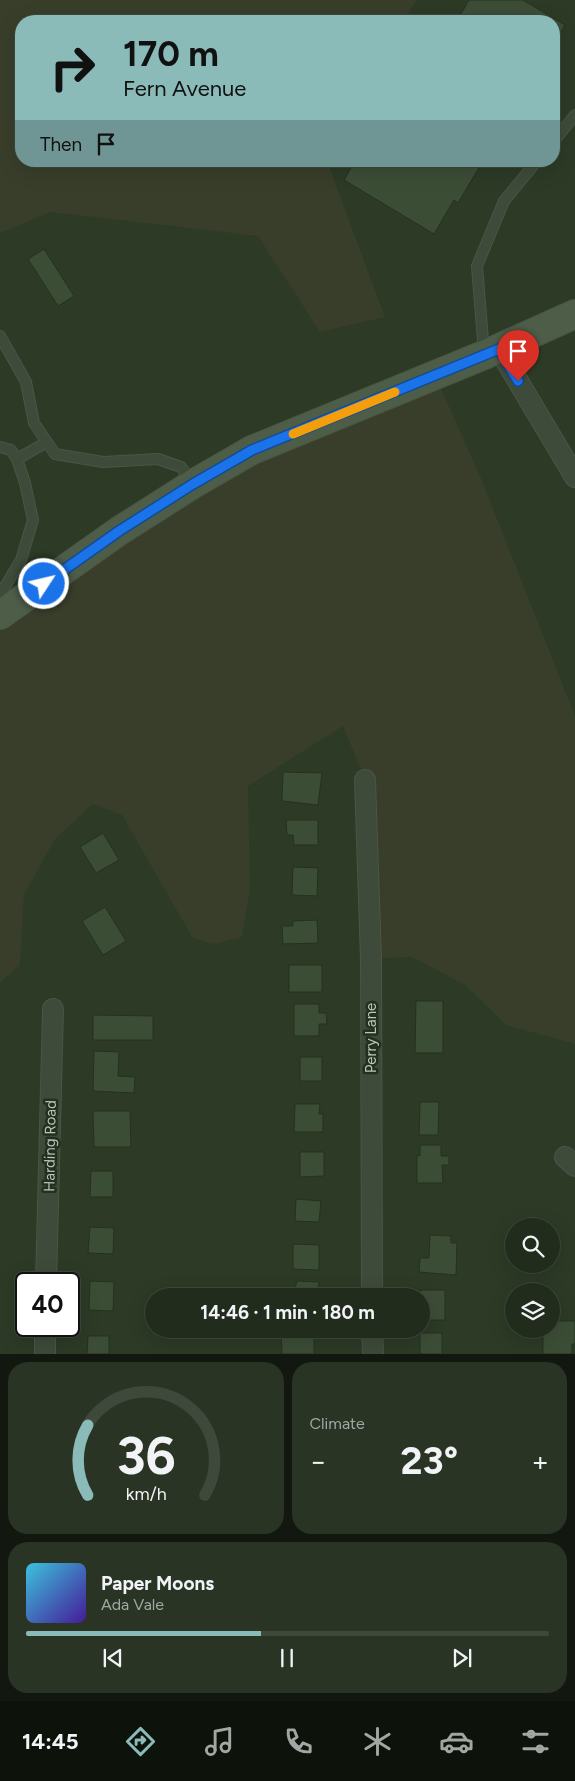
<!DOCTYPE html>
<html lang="en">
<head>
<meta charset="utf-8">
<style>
	body { margin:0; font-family:Figtree,sans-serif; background:#293425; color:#f1f3f6; height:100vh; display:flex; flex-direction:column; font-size:19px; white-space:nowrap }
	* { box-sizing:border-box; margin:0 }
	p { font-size:16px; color:#a2a7a3 }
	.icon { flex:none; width:28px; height:28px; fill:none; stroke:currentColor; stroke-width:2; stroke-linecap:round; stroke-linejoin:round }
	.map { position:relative; height:1354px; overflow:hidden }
	.details { display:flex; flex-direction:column; gap:8px; padding:8px; background:#12180f; flex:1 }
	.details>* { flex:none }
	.top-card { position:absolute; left:15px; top:15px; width:545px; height:152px; border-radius:20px; box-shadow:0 5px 20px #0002,0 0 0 1px #3e483b; background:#8bbbb9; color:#111; overflow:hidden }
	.buttons { position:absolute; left:505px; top:1218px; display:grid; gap:10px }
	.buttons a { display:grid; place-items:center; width:55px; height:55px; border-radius:50%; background:#212c1c; box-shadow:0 5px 20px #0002,0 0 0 1px #3e483b; font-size:25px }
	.speed { position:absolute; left:15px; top:1272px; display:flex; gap:10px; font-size:25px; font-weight:700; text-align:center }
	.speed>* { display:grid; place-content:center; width:65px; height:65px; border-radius:50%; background:#212c1c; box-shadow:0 5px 20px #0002,0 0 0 1px #3e483b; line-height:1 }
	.speed .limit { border:2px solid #111; border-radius:8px; background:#fff; color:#111 }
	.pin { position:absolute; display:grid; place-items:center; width:42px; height:42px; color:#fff; margin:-51px -21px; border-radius:50% 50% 50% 0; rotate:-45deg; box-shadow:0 0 5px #0007 }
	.pin .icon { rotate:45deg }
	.me { position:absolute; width:55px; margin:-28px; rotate:55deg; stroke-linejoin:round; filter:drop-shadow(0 0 4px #0008) }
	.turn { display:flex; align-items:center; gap:18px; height:105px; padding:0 25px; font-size:22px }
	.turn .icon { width:65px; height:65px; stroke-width:2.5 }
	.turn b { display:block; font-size:35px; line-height:42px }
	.then { display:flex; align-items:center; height:48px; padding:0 25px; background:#0003; gap:10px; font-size:19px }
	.big { font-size:38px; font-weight:700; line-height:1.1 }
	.details .tile { flex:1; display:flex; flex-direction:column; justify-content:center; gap:8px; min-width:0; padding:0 18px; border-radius:20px; background:#293425 }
	.details .dial { align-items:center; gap:0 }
	.dial svg { height:130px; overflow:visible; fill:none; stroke:#3e483b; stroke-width:7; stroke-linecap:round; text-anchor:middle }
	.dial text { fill:#f1f3f6; stroke:none }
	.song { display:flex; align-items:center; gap:15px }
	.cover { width:60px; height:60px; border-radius:8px; background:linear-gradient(135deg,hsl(190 70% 55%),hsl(260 70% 35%)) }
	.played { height:5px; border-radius:2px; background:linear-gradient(90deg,#8bbbb9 45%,#3e483b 45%) }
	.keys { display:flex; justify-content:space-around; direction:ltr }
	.heat { display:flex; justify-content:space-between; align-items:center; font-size:28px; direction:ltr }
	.details .tiles { flex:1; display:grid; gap:8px; grid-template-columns:1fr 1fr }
	.tile:last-child { grid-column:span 2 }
	.trip { position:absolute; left:145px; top:1288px; width:285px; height:50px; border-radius:25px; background:#212c1c; box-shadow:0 5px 20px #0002,0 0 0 1px #3e483b; font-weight:700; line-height:50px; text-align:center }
	.dock { display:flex; height:80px; justify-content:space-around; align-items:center; background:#0d120b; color:#a2a7a3 }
	.dock .icon { width:35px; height:35px }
	.dock .selected { color:#8bbbb9 }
	.dock b { font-size:22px; color:#f1f3f6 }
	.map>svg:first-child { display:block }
	.green { fill:#393e2b }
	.building { fill:#3c4d36; stroke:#253121 }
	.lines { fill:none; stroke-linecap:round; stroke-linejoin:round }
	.lane-casing { stroke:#4a5646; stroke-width:12 }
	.street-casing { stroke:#4a5646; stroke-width:22 }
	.secondary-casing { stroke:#4a5646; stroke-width:30 }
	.lane { stroke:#3e4a3a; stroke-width:10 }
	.street { stroke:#3e4a3a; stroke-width:20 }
	.secondary { stroke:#4d5d48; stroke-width:28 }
	.route-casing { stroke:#114b97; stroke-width:12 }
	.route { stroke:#1a73e8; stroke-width:9 }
	.slow { stroke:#f59e0b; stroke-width:9 }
	.labels { text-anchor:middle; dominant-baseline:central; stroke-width:5; stroke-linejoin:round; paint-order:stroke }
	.street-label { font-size:15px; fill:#b9c6b5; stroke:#232f1f }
</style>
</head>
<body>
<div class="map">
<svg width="575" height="1354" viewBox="0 0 575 1354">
	<rect width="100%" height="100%" fill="#2c3a26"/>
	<!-- green -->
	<g class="green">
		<path d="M0 0H417L403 21H21V161H327L385 317 320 332 258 236 51 212 0 233Z"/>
		<path d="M435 375 481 478 575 716V1044L506 1025 465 985 412 957 371 959 365 780 343 726 248 786 250 890 242 937 213 944 192 937 122 815 93 804 55 839 24 895 20 965 0 983V615L193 484Z"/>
	</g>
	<!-- building -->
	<g class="building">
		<path d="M469 0H523L565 25 554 44V21H457Z"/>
		<path d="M355 161H483L458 203 454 200 434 234 344 180Z"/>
		<path d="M44 249 74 296 58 306 28 259Z"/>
		<path d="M283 772 322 773 318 805 282 801Z"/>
		<path d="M286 820H318V845H294L293 835H287Z"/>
		<path d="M103 833 119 860 96 873 80 847Z"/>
		<path d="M293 867 318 868 317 896 292 895Z"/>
		<path d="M105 907 126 941 103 955 82 921Z"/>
		<path d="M317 920 318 943 283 944 282 926H293V921Z"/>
		<rect x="289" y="965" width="33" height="27"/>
		<path d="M416 1001H443V1053H415Z"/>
		<path d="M294 1004H319V1013H326L327 1024H319V1036H294Z"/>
		<path d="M93 1015 153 1016V1040H93Z"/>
		<path d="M94 1051 119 1052 118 1076 135 1077 134 1093 93 1091Z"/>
		<rect x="300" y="1057" width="22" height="24"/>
		<path d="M420 1102H439L438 1135H419Z"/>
		<path d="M295 1104H320L319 1114H323V1132H294Z"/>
		<path d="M93 1111H130L131 1147H94Z"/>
		<path d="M420 1145H441V1156H449V1165H442L443 1183H417V1155L420 1156Z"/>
		<path d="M300 1152H324V1176L300 1177Z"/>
		<path d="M91 1171H113V1197H90Z"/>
		<path d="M296 1199 321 1201 319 1222 295 1221Z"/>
		<path d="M90 1227 114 1228 113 1254 88 1253Z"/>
		<path d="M430 1235 451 1236V1243H457L456 1275 419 1272 420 1258H429Z"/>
		<path d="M293 1244 319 1245V1270L293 1269Z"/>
		<path d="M90 1281 114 1282 113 1311 89 1310Z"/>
		<path d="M297 1281 319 1282 318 1296H293Z"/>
		<path d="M420 1290H445V1320H421Z"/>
		<path d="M551 1321H575V1344H572V1354H543V1329H551Z"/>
		<path d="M281 1329H302V1334H314V1354H282Z"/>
		<rect x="420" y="1333" width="22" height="21"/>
		<path d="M88 1336H109V1354H87Z"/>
	</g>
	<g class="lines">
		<defs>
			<g id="lane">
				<path d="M554 141 575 115"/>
				<path d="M0 336 26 382 34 423 55 454 103 462 158 459 181 467 192 482"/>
				<path d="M484 353 477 266 504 201 537 161"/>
				<path d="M0 447 11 450 17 459 25 483 33 520 21 560 0 595"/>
				<path d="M17 459 47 442"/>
			</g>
			<g id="street">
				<path d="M499 349 575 477"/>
				<path d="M365 780 371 959 372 1296"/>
				<path d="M565 1157 575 1166"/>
				<path d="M46 1284 53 1009"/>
				<path d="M372 1329 373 1354"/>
				<path d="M45 1354V1326"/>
			</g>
			<path id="secondary" d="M0 615 119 531 193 484 252 450 484 355 575 314"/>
		</defs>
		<!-- lane casing -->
		<use href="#lane" class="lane-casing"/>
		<!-- street casing -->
		<use href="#street" class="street-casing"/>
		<!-- secondary casing -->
		<use href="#secondary" class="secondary-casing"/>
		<!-- lane -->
		<use href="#lane" class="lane"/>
		<!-- street -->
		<use href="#street" class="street"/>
		<!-- secondary -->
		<use href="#secondary" class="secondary"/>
	</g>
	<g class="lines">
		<defs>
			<path id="route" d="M44 584 119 531 193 484 252 450 499 349 518 381"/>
		</defs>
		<!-- route casing -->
		<use href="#route" class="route-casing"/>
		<!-- route -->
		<use href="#route" class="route"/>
		<!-- slow -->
		<path class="slow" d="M293 434 395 392"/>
	</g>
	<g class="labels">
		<!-- street labels -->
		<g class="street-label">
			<text transform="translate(371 1038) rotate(-90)">Perry Lane</text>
			<text transform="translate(50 1146) rotate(-89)">Harding Road</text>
		</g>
	</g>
</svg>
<div class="buttons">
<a><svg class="icon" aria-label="search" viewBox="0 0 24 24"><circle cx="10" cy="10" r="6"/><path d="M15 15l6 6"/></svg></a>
<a><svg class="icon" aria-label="layers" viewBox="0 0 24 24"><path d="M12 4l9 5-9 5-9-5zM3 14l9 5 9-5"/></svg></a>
</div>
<div class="speed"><div class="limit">40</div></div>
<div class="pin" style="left:518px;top:381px;background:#d93025"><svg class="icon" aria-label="arrive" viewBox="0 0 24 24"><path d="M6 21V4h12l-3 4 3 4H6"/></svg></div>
<svg class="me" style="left:44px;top:584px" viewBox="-20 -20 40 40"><circle r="17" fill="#1a73e8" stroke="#fff" stroke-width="3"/><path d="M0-11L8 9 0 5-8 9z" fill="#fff"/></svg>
<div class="trip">14:46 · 1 min · 180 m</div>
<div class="top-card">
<div class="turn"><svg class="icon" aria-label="right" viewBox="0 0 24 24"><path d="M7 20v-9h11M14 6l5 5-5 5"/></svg><div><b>170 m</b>Fern Avenue</div></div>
<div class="then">Then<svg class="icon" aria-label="arrive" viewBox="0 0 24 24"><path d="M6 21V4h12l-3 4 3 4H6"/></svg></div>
</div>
</div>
<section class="details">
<div class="tiles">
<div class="tile dial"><svg viewBox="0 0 100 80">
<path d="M14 69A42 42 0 1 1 86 69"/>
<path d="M14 69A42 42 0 0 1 14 26" stroke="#8bbbb9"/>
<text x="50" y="56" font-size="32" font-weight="700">36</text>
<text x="50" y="72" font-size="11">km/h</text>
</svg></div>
<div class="tile"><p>Climate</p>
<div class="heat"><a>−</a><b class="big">23°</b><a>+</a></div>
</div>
<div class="tile">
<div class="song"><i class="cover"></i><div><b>Paper Moons</b><p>Ada Vale</p></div></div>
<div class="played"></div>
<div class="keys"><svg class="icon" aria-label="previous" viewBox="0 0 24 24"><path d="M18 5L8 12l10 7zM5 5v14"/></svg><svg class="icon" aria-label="pause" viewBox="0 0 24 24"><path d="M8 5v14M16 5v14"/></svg><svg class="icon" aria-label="next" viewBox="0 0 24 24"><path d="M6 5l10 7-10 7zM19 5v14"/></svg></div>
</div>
</div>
</section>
<nav class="dock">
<b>14:45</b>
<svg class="icon selected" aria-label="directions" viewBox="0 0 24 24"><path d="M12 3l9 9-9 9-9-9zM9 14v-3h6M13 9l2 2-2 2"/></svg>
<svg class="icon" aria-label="music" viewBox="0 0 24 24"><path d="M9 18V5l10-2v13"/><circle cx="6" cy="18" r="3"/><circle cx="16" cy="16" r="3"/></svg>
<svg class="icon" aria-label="phone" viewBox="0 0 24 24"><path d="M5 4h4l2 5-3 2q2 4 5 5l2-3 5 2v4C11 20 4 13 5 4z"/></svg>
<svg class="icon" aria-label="climate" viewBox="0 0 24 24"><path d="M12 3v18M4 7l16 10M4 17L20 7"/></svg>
<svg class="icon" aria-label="car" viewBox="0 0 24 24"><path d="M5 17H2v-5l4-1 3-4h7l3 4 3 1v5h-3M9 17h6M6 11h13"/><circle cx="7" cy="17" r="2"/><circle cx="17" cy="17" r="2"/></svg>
<svg class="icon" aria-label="filters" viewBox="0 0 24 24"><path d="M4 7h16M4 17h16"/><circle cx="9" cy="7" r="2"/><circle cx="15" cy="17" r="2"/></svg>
</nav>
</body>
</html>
